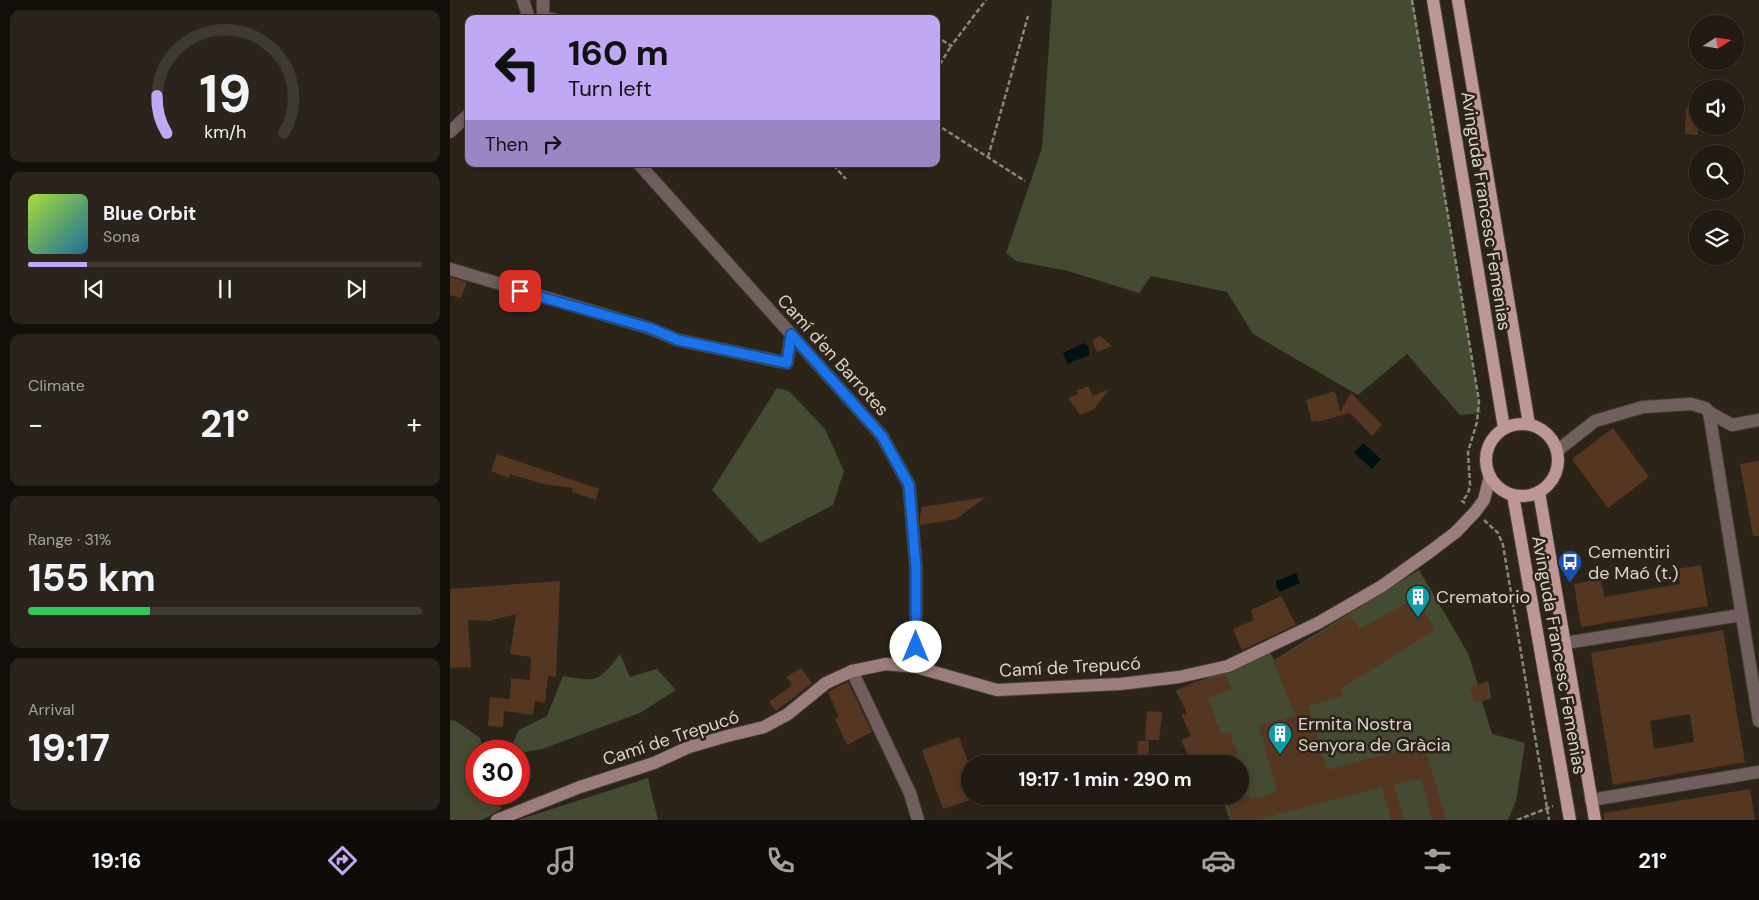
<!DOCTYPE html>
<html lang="en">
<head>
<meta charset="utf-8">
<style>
	body { margin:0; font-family:"DM Sans",sans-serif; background:#2a241c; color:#f1f3f6; height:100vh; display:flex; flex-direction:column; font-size:19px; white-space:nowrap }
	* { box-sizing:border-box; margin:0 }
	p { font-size:16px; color:#a2a1a0 }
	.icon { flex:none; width:28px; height:28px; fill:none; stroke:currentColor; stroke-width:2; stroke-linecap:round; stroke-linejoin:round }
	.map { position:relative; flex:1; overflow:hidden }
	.details { display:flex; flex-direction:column; gap:10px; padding:10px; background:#130f0a; width:450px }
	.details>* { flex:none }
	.top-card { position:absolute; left:15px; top:15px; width:475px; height:152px; border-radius:10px; box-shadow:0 2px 12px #0003,0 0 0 1px #3f3933; background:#c0a8f4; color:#111; overflow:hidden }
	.needle { width:32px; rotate:78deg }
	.fabs { position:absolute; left:1239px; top:15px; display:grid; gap:10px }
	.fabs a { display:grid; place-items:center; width:55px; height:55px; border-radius:50%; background:#221b13; box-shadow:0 2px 12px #0003,0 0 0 1px #3f3933; font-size:25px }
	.speed { position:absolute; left:15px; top:740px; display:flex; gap:10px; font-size:25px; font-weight:700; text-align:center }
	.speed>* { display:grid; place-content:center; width:65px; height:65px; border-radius:50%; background:#221b13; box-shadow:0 2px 12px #0003,0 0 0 1px #3f3933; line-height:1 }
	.speed .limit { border:8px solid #d22; background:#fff; color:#111 }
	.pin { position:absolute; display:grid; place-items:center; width:42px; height:42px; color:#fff; margin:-21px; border-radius:10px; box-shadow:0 2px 8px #0006 }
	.me { position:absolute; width:55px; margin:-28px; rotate:0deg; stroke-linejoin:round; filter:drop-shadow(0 0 4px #0008) }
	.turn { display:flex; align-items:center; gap:18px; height:105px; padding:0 20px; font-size:22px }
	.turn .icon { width:65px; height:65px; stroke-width:2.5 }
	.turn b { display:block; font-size:35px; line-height:42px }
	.then { display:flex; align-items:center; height:48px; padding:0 20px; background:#0003; gap:10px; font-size:19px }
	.big { font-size:38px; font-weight:700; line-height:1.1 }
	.details .card { flex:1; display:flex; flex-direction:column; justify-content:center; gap:8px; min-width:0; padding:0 18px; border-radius:10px; background:#2a241c }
	.details .dial { align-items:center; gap:0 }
	.dial svg { height:130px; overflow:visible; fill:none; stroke:#3f3933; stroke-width:7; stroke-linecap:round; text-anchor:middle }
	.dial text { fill:#f1f3f6; stroke:none }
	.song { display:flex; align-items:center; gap:15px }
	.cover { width:60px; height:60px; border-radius:8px; background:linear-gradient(135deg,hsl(80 70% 55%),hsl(200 70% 35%)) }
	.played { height:5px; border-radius:2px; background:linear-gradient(90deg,#c0a8f4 15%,#3f3933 15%) }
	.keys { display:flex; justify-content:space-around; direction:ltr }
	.heat { display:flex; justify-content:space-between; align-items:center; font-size:28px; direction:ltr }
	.charge { height:8px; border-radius:4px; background:linear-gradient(90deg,#34c759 31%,#3f3933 0) }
	.trip { position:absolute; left:511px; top:755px; width:288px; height:50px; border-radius:25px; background:#221b13; box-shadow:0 2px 12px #0003,0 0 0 1px #3f3933; font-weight:700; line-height:50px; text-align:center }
	.tab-bar { display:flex; height:80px; justify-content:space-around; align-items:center; background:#0e0b08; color:#a2a1a0 }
	.tab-bar .icon { width:35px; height:35px }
	.tab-bar .active { color:#c0a8f4 }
	.tab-bar b { font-size:22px; color:#f1f3f6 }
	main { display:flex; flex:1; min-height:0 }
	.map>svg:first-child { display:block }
	.green { fill:#454a33 }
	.water { fill:#001113 }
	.building { fill:#553621; fill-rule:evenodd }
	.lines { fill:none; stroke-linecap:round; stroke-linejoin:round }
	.lane-casing { stroke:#494036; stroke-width:9 }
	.street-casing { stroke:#494036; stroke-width:14 }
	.secondary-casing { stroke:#494036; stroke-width:14 }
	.primary-casing { stroke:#494036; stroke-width:14 }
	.path { stroke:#8c857c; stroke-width:2.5; stroke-dasharray:5 2.5; stroke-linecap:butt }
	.lane { stroke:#715e5e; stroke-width:7 }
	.street { stroke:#715e5e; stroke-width:12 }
	.secondary { stroke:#9c7d7e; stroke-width:12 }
	.primary { stroke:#bd9696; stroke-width:12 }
	.route-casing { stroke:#114b97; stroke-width:12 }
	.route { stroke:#1a73e8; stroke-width:9 }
	.labels { text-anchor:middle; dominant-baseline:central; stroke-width:5; stroke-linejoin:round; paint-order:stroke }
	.street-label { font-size:18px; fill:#dbd4ce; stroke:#2d2419 }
	.poi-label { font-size:18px; fill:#dbd4ce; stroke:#2d2419; text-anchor:start }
</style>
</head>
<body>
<main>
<section class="details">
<div class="card dial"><svg viewBox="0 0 100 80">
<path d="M14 69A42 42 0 1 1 86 69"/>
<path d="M14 69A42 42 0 0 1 8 46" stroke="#c0a8f4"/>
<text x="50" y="56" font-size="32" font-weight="700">19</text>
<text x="50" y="72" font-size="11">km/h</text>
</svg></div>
<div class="card">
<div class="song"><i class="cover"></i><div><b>Blue Orbit</b><p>Sona</p></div></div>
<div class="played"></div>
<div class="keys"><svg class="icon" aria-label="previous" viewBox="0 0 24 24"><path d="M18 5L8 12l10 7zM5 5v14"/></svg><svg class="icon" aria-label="pause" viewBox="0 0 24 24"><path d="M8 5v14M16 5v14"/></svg><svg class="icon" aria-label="next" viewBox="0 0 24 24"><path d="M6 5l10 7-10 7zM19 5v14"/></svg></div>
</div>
<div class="card"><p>Climate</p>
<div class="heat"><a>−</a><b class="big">21°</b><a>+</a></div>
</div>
<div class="card"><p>Range · 31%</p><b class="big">155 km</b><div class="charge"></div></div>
<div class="card"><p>Arrival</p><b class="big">19:17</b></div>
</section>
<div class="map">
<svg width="1309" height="820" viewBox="0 0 1309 820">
	<rect width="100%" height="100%" fill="#2d2419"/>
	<!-- green -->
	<g class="green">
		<path d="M602 0H963L1031 413 1010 415 957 354 908 395 803 334 777 292 701 276 689 293 618 271 566 261 556 253 592 148Z"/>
		<path d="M327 388 339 391 375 429 394 471 383 505 310 543 262 490Z"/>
		<path d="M969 570 1018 653 1028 685 1038 681 1041 698 1032 701 1042 734 1075 743 1066 801 1058 820H780L771 796H790V764H759L748 733 726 691 820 652 824 660Z"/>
		<path d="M170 654 180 677 207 669 226 690 190 713 92 749 69 753V751H59L69 730 97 716 113 676C146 682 149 682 170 654Z"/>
		<path d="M0 720 6 721 30 738 33 751H26V794H46L51 809 32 820H0Z"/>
		<path d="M198 778 208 820H68Z"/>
	</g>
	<!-- water -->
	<g class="water">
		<path d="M634 343 639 348V355L617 364 613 353Z"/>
		<path d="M913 443 931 459 922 469 904 453Z"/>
		<path d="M846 573 850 583 830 592 826 587V581Z"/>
	</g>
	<!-- building -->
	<g class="building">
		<path d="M1236 108 1248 109V135L1235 134Z"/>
		<path d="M0 277 17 282 11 298 0 295Z"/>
		<path d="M650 336 662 346 647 352 642 340Z"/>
		<path d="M638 386 643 396 659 389 644 409 630 415 618 398 628 394 626 391Z"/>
		<path d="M885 391 890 412 901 393 932 425 922 436 900 413 867 422 866 420 862 422 856 400Z"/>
		<path d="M1163 428 1199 477 1158 508 1122 459Z"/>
		<path d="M47 454 149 489 146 500 122 492 123 488 93 484 60 474 59 478 41 471Z"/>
		<path d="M1309 461V536H1303L1290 464Z"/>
		<path d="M536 497 506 519 470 525V516L472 507Z"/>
		<path d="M1251 565 1258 606 1131 627 1124 584 1151 579 1154 597 1230 584 1227 569Z"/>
		<path d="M110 581 106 677 98 676 95 703 85 701 83 715 54 711 53 727 38 726 40 697 60 699 61 678 80 680 81 657 60 654 66 614 40 621 18 620 21 667 0 668V589Z"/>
		<path d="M831 596 846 625 792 650 783 629 804 620 801 610Z"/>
		<path d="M966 598 985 630 890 689 893 696 858 706 877 770 974 744 996 820H982L971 778 944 785 954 820H941L932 787 808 820H782L776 796H799L800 800 827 792 809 726 846 716 823 662 900 615 909 629Z"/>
		<path d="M1273 630 1295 762 1163 785 1141 653ZM1240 714 1244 742 1204 749 1200 721Z"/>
		<path d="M351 668 362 683 326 711 319 702 342 685 336 677Z"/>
		<path d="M775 675 782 689 758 698 771 734 781 732 782 743 784 742 790 764H742L731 740 741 736 731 714H737L727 690 745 682Z"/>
		<path d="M398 682 422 732 397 745 385 719 389 717 378 692Z"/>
		<path d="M1037 682 1039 697 1025 703 1020 687Z"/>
		<path d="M697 711 712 712 709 740H695Z"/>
		<path d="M509 737 520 767V800L493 809 472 750Z"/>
		<path d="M688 741H699L698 761H687Z"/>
		<path d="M1300 789 1305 820H1154V813Z"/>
	</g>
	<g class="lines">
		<defs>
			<path id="lane" d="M92 15 104 17"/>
			<g id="street">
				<path d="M73 0 79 19"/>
				<path d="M93 19V0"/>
				<path d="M0 132 19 114"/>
				<path d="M189 164 432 436 459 485 466 568V667"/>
				<path d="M0 269 199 328 228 340 337 363 341 334"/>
				<path d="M1259 412 1309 721"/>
				<path d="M1108 450 1145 421 1193 407 1241 404 1255 408 1259 412 1282 425 1309 420"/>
				<path d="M1115 643 1291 615"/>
				<path d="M402 671 460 793 468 820"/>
				<path d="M1141 800 1309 772"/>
			</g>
			<path id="secondary" d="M47 820 130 787 204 763 239 747 277 736 314 727 338 714 376 683 402 671 436 664 466 667 547 690 670 684 729 677 778 666 868 623 932 586 981 551 1006 532 1025 512 1034 500 1040 476"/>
			<g id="primary">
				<path d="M983 0 1054 428"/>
				<path d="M1008 0 1079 424"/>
				<circle cx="1072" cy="460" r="36"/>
				<path d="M1089 492 1145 820"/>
				<path d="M1063 495 1120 820"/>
			</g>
		</defs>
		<!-- lane casing -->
		<use href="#lane" class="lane-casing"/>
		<!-- street casing -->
		<use href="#street" class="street-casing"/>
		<!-- secondary casing -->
		<use href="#secondary" class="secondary-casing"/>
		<!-- primary casing -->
		<use href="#primary" class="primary-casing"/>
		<!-- path -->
		<g class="path">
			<path d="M962 0 1029 401 1027 422 1018 452 1020 485 1018 494 1012 501 1015 503"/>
			<path d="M486 36 501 46 536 0"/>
			<path d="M486 71 501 46"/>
			<path d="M486 124 575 181"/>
			<path d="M538 157 578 16"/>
			<path d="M386 164V168L396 179"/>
			<path d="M1034 520 1048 533 1053 545 1099 820"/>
			<path d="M1067 820 1103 806"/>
		</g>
		<!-- lane -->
		<use href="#lane" class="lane"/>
		<!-- street -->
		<use href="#street" class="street"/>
		<!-- secondary -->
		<use href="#secondary" class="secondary"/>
		<!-- primary -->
		<use href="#primary" class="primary"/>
	</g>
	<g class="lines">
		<defs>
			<path id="route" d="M70 291 200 328 228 340 337 363 341 334 432 436 459 485 466 568V647"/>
		</defs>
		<!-- route casing -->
		<use href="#route" class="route-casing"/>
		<!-- route -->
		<use href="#route" class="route"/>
	</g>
	<!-- icons -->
	<defs>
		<symbol id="bus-pin" viewBox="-11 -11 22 30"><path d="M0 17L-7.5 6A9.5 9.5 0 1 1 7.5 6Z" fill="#1a4fb4" stroke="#2d2419"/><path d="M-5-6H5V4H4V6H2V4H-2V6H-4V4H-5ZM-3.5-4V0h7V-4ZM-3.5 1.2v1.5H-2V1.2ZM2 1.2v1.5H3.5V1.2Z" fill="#fff"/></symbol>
		<symbol id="building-pin" viewBox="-11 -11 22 30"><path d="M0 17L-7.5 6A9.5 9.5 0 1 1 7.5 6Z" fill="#0f9aa8" stroke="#2d2419"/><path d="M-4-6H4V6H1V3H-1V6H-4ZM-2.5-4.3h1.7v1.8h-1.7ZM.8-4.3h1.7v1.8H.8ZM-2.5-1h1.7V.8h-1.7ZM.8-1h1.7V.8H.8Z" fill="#fff"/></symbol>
	</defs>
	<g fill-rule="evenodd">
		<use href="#bus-pin" x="1106" y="548" width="28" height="38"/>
		<use href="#building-pin" x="954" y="583" width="28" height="38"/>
		<use href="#building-pin" x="816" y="720" width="28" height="38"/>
	</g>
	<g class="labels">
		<!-- street labels -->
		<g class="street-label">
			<text transform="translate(1036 211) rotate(81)">Avinguda Francesc Femenias</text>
			<text transform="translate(383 355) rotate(48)">Camí d'en Barrotes</text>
			<text transform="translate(1109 655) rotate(80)">Avinguda Francesc Femenias</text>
			<text transform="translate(620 667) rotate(-3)">Camí de Trepucó</text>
			<text transform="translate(221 738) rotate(-18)">Camí de Trepucó</text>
		</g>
		<!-- poi labels -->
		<g class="poi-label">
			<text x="1138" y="552">Cementiri<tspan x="1138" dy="21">de Maó (t.)</tspan></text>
			<text x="986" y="597">Crematorio</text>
			<text x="848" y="724">Ermita Nostra<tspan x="848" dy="21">Senyora de Gràcia</tspan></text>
		</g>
	</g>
</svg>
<div class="fabs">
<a><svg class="needle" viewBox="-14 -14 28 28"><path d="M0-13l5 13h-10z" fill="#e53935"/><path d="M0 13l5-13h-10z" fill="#a2a1a0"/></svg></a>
<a><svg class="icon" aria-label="sound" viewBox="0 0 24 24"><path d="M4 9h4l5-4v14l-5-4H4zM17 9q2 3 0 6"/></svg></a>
<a><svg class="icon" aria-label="search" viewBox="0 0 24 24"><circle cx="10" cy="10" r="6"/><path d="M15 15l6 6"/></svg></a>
<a><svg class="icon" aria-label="layers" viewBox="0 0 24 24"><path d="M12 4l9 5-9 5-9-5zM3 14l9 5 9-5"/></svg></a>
</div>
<div class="speed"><div class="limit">30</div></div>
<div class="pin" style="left:70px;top:291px;background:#d93025"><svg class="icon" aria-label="arrive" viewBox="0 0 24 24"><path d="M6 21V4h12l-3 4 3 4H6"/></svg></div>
<svg class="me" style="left:466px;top:647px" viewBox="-20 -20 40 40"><circle r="19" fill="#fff"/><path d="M0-13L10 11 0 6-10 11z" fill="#1a73e8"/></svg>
<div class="trip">19:17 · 1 min · 290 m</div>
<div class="top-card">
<div class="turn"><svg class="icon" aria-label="left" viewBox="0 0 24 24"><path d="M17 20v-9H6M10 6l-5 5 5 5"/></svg><div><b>160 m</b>Turn left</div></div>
<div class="then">Then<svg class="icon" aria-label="right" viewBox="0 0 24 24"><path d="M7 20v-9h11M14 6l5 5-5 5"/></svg></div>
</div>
</div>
</main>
<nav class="tab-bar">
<b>19:16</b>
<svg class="icon active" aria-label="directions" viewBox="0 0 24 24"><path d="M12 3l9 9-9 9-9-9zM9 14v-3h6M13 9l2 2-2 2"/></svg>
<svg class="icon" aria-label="music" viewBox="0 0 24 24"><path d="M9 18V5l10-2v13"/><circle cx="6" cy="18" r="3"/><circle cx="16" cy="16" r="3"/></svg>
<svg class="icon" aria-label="phone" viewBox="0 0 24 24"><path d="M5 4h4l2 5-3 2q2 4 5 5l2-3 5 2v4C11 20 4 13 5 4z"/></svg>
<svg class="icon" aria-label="climate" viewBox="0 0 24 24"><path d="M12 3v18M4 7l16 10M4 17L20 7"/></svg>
<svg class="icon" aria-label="car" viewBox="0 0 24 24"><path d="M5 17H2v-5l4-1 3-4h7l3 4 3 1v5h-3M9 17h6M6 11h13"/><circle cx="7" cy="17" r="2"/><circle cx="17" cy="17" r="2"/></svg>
<svg class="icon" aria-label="filters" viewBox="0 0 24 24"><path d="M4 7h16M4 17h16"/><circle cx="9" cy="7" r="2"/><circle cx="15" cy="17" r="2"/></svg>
<b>21°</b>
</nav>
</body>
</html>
